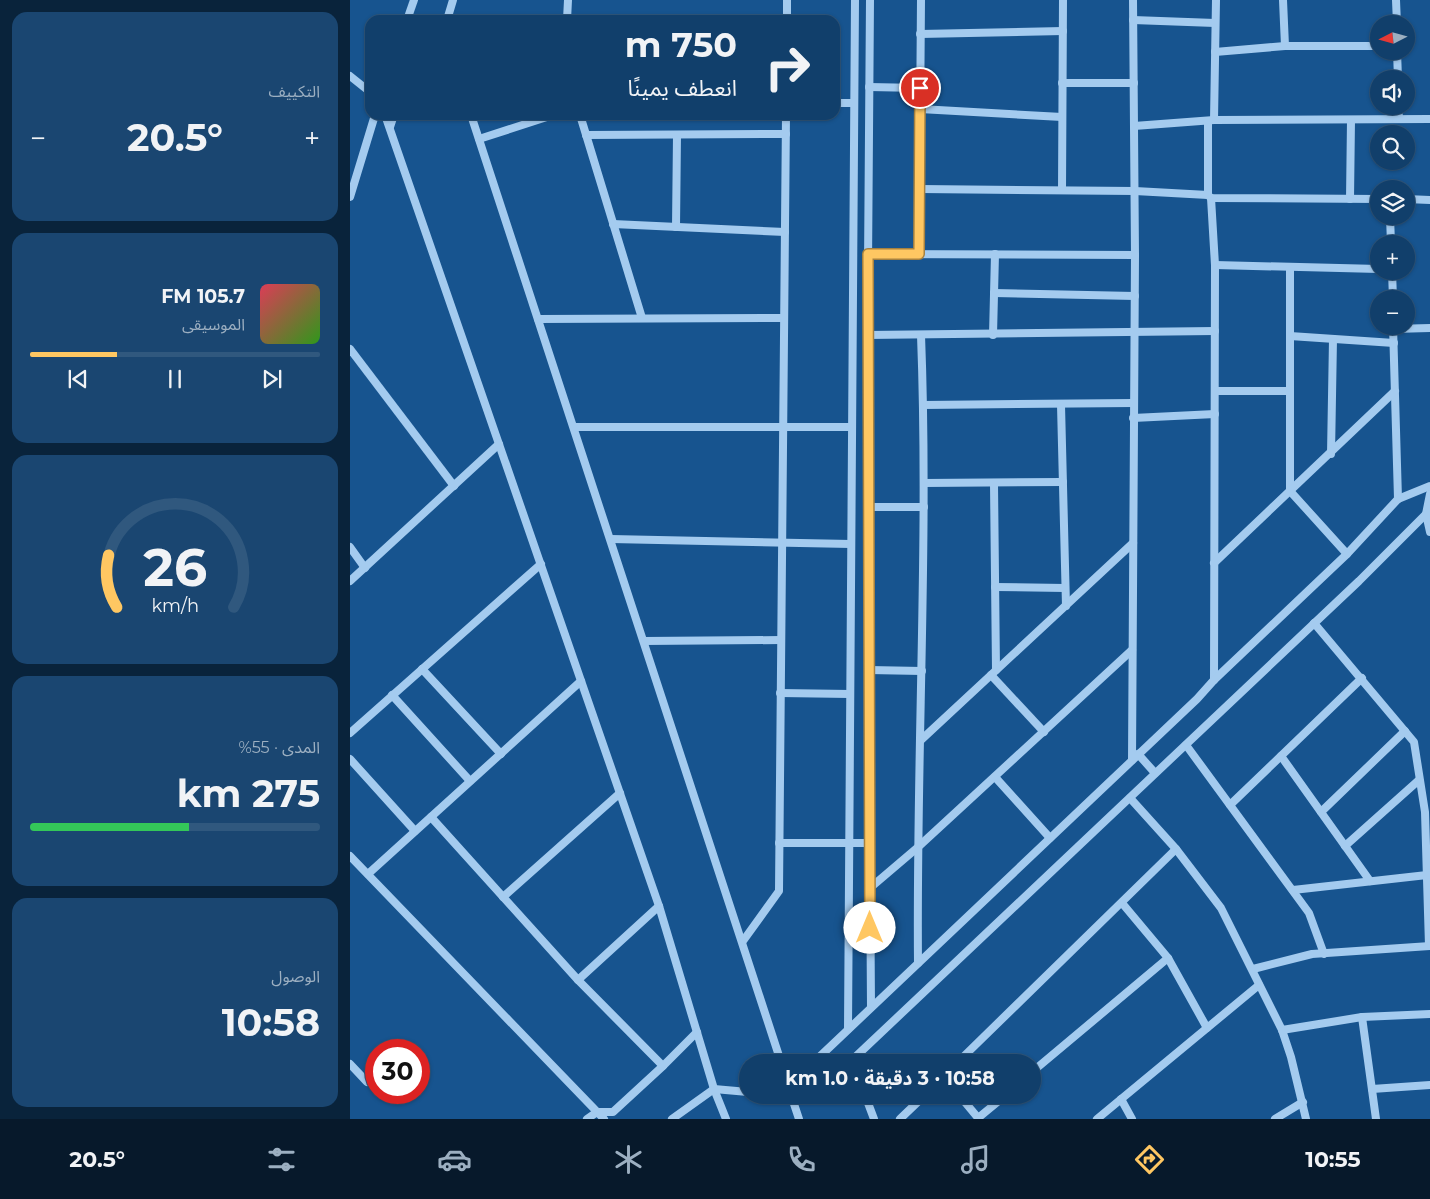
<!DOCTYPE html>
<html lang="ar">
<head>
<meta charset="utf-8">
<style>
	body { margin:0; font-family:Montserrat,"Noto Sans Arabic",sans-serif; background:#1a4671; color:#f1f3f6; direction:rtl; height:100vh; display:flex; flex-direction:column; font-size:19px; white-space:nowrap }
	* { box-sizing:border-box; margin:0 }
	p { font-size:16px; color:#9cafc1 }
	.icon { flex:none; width:28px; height:28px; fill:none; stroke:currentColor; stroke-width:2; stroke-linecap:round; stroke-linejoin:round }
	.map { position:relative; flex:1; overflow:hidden; direction:ltr }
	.details { display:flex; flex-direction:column; gap:12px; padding:12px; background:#09233b; width:350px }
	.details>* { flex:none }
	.top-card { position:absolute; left:15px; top:15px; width:475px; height:105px; border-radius:15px; box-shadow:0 1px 4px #0004,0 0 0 1px #30587e; direction:rtl; background:#113f6b; color:#f1f3f6; overflow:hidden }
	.needle { width:32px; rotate:264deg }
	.tools { position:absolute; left:1020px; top:15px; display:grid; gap:10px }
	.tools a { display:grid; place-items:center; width:45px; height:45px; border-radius:50%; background:#113f6b; box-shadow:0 1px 4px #0004,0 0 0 1px #30587e; font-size:25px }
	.speed { position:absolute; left:15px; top:1039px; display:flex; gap:10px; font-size:25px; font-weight:700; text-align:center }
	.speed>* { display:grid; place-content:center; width:65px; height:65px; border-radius:50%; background:#113f6b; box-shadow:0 1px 4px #0004,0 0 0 1px #30587e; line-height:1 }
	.speed .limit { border:8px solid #d22; background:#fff; color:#111 }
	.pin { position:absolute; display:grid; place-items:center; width:42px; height:42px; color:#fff; margin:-21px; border:2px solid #fff; border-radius:50%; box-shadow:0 1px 5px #0007 }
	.me { position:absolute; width:55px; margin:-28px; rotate:0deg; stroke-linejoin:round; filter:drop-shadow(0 0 4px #0008) }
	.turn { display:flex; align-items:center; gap:18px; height:105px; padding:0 20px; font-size:22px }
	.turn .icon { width:65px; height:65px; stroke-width:2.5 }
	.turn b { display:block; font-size:35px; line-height:42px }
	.big { font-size:38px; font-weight:700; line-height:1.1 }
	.details .card { flex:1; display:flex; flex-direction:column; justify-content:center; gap:8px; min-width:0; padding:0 18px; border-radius:15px; background:#1a4671 }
	.details .dial { align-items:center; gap:0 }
	.dial svg { height:130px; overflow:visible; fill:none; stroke:#30587e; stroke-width:7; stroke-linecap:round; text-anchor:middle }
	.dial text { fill:#f1f3f6; stroke:none }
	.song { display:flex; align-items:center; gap:15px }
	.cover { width:60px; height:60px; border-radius:8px; background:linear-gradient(135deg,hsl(350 70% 55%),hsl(110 70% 35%)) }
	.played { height:5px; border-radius:2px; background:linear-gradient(90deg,#ffc762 30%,#30587e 30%) }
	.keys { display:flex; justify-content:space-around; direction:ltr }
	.heat { display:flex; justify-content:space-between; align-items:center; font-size:28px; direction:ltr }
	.charge { height:8px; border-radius:4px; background:linear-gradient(90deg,#34c759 55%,#30587e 0) }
	.trip { position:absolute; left:389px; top:1054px; width:302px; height:50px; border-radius:25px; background:#113f6b; box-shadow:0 1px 4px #0004,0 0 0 1px #30587e; font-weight:700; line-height:50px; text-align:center; direction:rtl }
	.menu { display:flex; height:80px; justify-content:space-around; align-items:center; background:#07192b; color:#9cafc1 }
	.menu .icon { width:35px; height:35px }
	.menu .selected { color:#ffc762 }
	.menu b { font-size:22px; color:#f1f3f6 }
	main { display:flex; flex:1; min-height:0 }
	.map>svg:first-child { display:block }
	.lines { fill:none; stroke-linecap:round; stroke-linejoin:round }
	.minor { stroke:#a4cbef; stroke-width:8 }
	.route-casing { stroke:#a68140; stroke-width:12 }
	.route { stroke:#ffc762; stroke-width:9 }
</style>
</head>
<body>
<main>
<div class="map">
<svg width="1080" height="1119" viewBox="0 0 1080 1119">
	<rect width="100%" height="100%" fill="#17548f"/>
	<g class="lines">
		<!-- minor -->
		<g class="minor">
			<path d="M520 0 517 400 521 1007"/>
			<path d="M933 0 935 46"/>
			<path d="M1046 0 1047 24"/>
			<path d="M57 20 64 0"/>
			<path d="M97 20 103 0"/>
			<path d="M217 20 218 0"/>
			<path d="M437 20V0"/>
			<path d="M783 20 865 23"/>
			<path d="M570 34 713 31"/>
			<path d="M1047 51 1048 79"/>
			<path d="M865 52 935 46H1029"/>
			<path d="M0 76 20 92"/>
			<path d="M712 83H784"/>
			<path d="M519 87 570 88"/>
			<path d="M485 103H504"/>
			<path d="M1048 106 1049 119"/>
			<path d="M570 109 712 117"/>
			<path d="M35 115 309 906 364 1089 376 1119"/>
			<path d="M121 115 431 1062"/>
			<path d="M230 115 292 318"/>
			<path d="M864 120 866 0"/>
			<path d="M858 121V195"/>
			<path d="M784 126 864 120 1080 119"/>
			<path d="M40 127 44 115"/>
			<path d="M236 135 436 134"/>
			<path d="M129 139 203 115"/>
			<path d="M570 189 785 191 858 195 861 198 1029 199"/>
			<path d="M712 190 713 0"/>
			<path d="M0 197 25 115"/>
			<path d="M861 198 865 265 864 680"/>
			<path d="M1000 199 1001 120"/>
			<path d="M1056 199 1080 200"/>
			<path d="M1040 216 1041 244"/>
			<path d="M263 224 435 232"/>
			<path d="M326 227 327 135"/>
			<path d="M518 254 785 255"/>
			<path d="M569 254 571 0"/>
			<path d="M865 265 1029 269"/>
			<path d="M940 267V491L997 554"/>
			<path d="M1042 271 1043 299"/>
			<path d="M644 293 785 296"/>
			<path d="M188 319 434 318"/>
			<path d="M1043 326 1048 499"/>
			<path d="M1043 329 1080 328"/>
			<path d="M517 335 865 331"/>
			<path d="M643 335 645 254"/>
			<path d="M940 336 1044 343"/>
			<path d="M0 349 104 486"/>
			<path d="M865 391H940"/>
			<path d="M573 405 783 403"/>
			<path d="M711 405 716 606"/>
			<path d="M783 418 865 414"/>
			<path d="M224 427H502"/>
			<path d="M981 454 983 339"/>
			<path d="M574 483 713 482"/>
			<path d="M644 484 646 670"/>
			<path d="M1080 494 1076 514 1080 532"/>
			<path d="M518 507H574"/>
			<path d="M261 539 501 544"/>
			<path d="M0 547 15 568"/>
			<path d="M864 563 1045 391"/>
			<path d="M0 581 149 444"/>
			<path d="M645 587 715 588"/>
			<path d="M964 623 1064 742 1075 812 1079 946"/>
			<path d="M294 641 431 640"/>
			<path d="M72 669 151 754"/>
			<path d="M519 670 572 671"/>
			<path d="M641 675 694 732"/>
			<path d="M430 693 500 694"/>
			<path d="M42 695 120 781"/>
			<path d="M0 733 191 564"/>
			<path d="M571 740 783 543"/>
			<path d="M836 745 959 913 974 954"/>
			<path d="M788 754 805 773"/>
			<path d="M931 756 1020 881"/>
			<path d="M0 759 65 831"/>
			<path d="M782 760 785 255 783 0"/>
			<path d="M645 777 700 838"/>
			<path d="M780 798 826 849 871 908 932 1030 941 1057 956 1119"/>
			<path d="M880 805 1012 678"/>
			<path d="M971 812 1055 731"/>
			<path d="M81 817 228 980 313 1066 347 1032"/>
			<path d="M429 843H520"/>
			<path d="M995 846 1069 780"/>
			<path d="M0 856 254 1119"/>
			<path d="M18 874 231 681"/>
			<path d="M520 888 567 848 782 650"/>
			<path d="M943 890 1077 875"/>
			<path d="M153 897 270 793"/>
			<path d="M772 903 818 958 857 1028"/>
			<path d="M393 941 429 891 436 115"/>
			<path d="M568 963C566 754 579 545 571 335"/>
			<path d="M903 969 962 954 1080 946"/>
			<path d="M228 980 309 906"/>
			<path d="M1012 1017 1026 1119"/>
			<path d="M498 1029 505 0"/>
			<path d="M932 1030 1012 1017 1080 1014"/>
			<path d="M464 1062 847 699 864 680 997 554 1048 499 1080 486"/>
			<path d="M500 1062 1009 581 1076 514"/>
			<path d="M608 1062 826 849"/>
			<path d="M0 1064 17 1082"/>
			<path d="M682 1072 818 958"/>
			<path d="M1022 1089 1080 1085"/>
			<path d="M434 1095 455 1100 470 1095"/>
			<path d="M441 1095 449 1119"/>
			<path d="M515 1095 524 1119"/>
			<path d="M609 1095 629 1119"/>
			<path d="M771 1099 782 1119"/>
			<path d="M628 1118 656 1095"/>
			<path d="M237 1119 247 1112H263L313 1066"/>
			<path d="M322 1119 364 1089 398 1092"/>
			<path d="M550 1119 575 1095"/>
			<path d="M747 1119 909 985"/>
			<path d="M925 1119 953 1102"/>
		</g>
	</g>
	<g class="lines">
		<defs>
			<path id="route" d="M520 928 518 254H569L570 88"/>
		</defs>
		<!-- route casing -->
		<use href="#route" class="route-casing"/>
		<!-- route -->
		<use href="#route" class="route"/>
	</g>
</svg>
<div class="tools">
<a><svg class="needle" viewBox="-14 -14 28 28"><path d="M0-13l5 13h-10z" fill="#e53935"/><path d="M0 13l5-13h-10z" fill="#9cafc1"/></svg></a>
<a><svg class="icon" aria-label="sound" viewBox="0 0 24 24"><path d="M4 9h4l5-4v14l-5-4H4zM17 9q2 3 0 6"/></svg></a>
<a><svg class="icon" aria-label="search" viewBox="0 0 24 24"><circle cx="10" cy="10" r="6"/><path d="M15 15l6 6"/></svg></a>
<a><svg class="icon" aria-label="layers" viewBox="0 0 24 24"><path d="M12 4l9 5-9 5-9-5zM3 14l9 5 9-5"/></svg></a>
<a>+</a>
<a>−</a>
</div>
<div class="speed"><div class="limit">30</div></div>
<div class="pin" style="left:570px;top:88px;background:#d93025"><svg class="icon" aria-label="arrive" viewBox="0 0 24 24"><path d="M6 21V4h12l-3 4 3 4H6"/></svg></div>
<svg class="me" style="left:520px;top:928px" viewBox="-20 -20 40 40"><circle r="19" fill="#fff"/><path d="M0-13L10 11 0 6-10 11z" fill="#ffc762"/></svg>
<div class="trip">10:58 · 3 دقيقة · 1.0 km</div>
<div class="top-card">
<div class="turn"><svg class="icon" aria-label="right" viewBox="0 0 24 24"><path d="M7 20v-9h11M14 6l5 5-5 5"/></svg><div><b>750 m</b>انعطف يمينًا</div></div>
</div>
</div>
<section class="details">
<div class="card"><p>التكييف</p>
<div class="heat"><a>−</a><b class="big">20.5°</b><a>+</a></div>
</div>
<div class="card">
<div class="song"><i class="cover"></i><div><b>105.7 FM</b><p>الموسيقى</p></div></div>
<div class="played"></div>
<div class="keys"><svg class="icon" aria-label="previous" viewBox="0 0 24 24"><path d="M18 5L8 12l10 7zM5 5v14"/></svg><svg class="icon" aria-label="pause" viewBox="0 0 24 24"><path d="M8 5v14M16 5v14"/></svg><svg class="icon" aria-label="next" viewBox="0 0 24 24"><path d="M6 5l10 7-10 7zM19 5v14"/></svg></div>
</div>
<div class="card dial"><svg viewBox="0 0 100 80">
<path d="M14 69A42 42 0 1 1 86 69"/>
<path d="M14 69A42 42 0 0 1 9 37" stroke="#ffc762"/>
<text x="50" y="56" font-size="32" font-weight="700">26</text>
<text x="50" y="72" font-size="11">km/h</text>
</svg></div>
<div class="card"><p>المدى · 55%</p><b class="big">275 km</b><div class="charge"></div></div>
<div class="card"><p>الوصول</p><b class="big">10:58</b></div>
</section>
</main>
<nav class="menu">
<b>10:55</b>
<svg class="icon selected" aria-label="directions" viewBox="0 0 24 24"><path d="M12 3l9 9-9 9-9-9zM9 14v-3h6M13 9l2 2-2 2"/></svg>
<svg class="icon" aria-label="music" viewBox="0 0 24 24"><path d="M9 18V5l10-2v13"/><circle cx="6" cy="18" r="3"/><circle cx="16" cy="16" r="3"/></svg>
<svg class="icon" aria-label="phone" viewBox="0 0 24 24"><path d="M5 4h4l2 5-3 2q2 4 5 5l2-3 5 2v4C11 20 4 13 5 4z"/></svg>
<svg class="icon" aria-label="climate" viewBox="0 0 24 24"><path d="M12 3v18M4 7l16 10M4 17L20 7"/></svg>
<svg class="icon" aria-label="car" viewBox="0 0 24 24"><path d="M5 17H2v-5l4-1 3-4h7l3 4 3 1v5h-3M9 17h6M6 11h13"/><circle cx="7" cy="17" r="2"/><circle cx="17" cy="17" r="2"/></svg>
<svg class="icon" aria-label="filters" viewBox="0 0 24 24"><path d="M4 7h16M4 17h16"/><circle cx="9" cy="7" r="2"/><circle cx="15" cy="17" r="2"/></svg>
<b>20.5°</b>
</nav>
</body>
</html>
